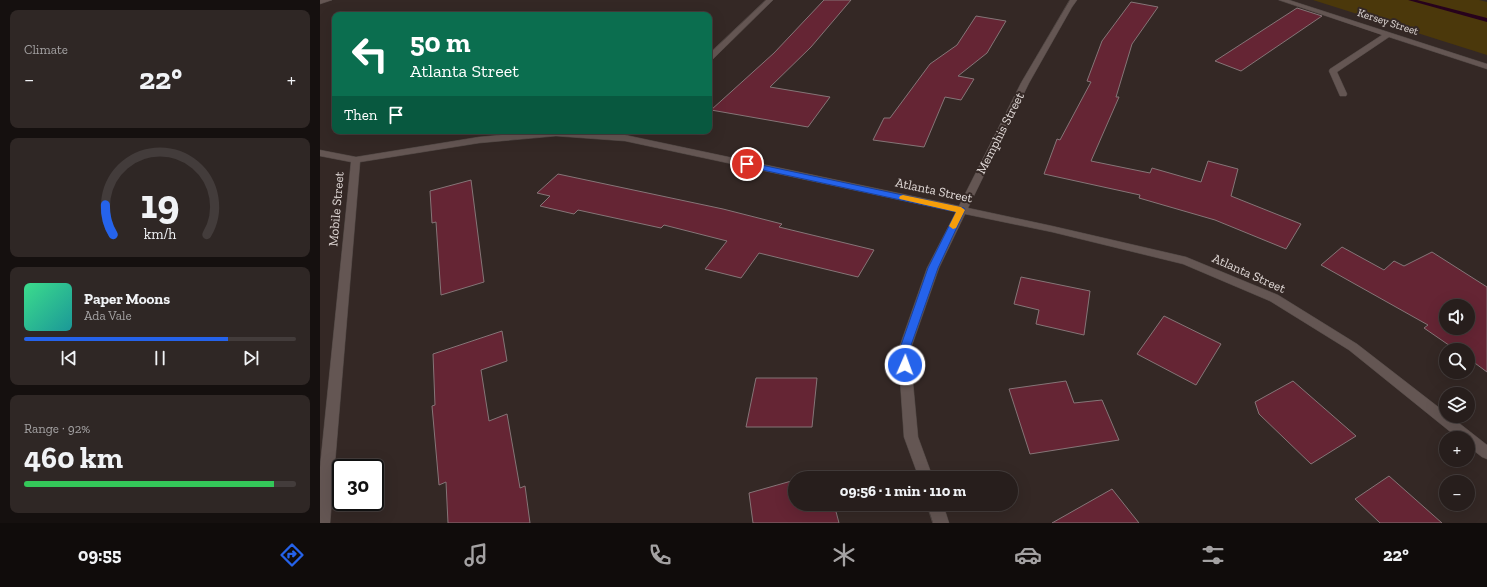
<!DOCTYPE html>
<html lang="en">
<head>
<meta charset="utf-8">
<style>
	body { margin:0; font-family:"Zilla Slab",serif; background:#2f2725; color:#f1f3f6; height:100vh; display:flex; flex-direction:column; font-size:15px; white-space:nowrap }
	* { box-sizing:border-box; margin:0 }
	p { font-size:13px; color:#a4a2a3 }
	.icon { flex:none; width:22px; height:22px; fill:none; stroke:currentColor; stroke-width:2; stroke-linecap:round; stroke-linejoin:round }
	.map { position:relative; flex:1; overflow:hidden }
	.sheet { display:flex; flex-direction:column; gap:10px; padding:10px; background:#15100f; width:320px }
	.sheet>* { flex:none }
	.top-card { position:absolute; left:12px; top:12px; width:380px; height:122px; border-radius:8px; box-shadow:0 4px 16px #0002,0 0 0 1px #433c3b; background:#0b6e4f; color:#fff; overflow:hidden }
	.fabs { position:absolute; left:1119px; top:299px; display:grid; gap:8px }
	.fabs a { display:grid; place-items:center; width:36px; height:36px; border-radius:50%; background:#271e1c; box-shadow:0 4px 16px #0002,0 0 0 1px #433c3b; font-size:20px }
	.speed { position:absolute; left:12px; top:459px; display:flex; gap:8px; font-size:20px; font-weight:700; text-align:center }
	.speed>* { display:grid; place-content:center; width:52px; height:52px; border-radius:50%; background:#271e1c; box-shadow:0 4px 16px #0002,0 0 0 1px #433c3b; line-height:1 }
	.speed .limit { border:2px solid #111; border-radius:6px; background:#fff; color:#111 }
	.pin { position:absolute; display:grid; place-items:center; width:34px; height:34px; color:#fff; margin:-17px; border:2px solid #fff; border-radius:50%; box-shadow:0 1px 4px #0007 }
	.me { position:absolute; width:44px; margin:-22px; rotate:2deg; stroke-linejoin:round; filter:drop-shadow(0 0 3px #0008) }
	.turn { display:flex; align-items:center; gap:14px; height:84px; padding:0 12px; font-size:18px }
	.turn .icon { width:52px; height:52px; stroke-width:2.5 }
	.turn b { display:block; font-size:28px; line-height:34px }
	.then { display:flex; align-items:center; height:38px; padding:0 12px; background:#0003; gap:8px; font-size:15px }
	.big { font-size:30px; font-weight:700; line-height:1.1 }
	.sheet .tile { flex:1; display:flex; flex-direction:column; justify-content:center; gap:6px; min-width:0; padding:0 14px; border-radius:8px; background:#2f2725 }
	.sheet .dial { align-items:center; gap:0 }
	.dial svg { height:104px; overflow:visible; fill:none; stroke:#433c3b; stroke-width:7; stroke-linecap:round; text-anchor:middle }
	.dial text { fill:#f1f3f6; stroke:none }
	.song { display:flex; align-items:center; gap:12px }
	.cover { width:48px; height:48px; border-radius:6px; background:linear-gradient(135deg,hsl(150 70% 55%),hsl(180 70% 35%)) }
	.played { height:4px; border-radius:2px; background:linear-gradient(90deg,#2563eb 75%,#433c3b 75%) }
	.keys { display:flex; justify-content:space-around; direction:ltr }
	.heat { display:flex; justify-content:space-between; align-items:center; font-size:22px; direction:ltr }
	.charge { height:6px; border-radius:3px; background:linear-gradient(90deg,#34c759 92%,#433c3b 0) }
	.trip { position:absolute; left:468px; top:471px; width:230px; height:40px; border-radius:20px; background:#271e1c; box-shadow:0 4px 16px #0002,0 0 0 1px #433c3b; font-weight:700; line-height:40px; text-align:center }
	.tab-bar { display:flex; height:64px; justify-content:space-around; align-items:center; background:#100c0b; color:#a4a2a3 }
	.tab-bar .icon { width:28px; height:28px }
	.tab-bar .selected { color:#2563eb }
	.tab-bar b { font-size:18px; color:#f1f3f6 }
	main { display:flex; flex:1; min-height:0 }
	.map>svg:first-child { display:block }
	.green { fill:#4b380b }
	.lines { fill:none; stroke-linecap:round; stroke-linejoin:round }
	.stream { fill:#27021c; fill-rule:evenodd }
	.building { fill:#652534; stroke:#857577; fill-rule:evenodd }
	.minor-casing { stroke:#4e4542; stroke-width:1 }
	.tertiary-casing { stroke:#4e4542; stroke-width:1 }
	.minor { fill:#645653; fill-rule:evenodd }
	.tertiary { fill:#645653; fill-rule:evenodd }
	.route { fill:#2563eb; stroke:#184099 }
	.slow { fill:#f59e0b }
	.labels { text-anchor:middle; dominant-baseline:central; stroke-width:4; stroke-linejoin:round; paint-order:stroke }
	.far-street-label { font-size:11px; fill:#e0d8d6; stroke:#342825 }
	.street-label { font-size:13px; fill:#e0d8d6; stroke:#342825 }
</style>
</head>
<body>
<main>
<section class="sheet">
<div class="tile"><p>Climate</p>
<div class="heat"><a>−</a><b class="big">22°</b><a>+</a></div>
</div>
<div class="tile dial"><svg viewBox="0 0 100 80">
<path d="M14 69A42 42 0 1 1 86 69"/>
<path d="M14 69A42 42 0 0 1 8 46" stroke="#2563eb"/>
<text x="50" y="56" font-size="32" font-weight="700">19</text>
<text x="50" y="72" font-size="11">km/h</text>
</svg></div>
<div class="tile">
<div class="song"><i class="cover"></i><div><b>Paper Moons</b><p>Ada Vale</p></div></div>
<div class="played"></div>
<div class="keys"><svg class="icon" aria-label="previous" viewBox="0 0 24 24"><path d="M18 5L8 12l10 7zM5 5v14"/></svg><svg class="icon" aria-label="pause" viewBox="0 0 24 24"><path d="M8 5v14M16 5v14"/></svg><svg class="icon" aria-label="next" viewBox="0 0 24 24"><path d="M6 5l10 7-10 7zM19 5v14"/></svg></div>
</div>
<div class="tile"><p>Range · 92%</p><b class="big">460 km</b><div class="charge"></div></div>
</section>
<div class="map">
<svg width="1167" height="523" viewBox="0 0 1167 523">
	<rect width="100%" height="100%" fill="#342825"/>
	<!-- green -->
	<path class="green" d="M993 0H1159L1167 2V55Z"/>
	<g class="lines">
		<!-- stream -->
		<path class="stream" d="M1088 0H1097L1167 18V22Z"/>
	</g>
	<!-- building -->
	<g class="building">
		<path d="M504 0H531L491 47 450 87 510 97 488 127 391 110 454 53Z"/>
		<path d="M811 2 838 7 812 44 796 97H799L771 161 830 173 832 168 881 182 888 161 918 169 911 196 981 224 966 249 895 220 819 198 820 195 724 174 737 139 740 140 771 82 767 81 782 41Z"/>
		<path d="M977 8 1002 16 921 71 895 61Z"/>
		<path d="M656 16 686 21 667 53 638 76 654 79 641 100 625 97 604 147 553 140 564 118H570L610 64 637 45Z"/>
		<path d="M238 174 403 209 462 224 459 227 554 250 538 277 439 253 421 278 385 269 407 241 344 225 341 228 258 210 254 214 220 206 230 196 217 193Z"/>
		<path d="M151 180 164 282 121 295 116 222 112 223 110 191Z"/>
		<path d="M1022 247 1064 270 1074 261 1084 266 1112 252 1167 287V372L1148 358V350H1136L1104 328 1108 325 1001 265ZM1126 306H1148V328H1126Z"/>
		<path d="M701 277 770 291 764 335 716 324 719 310 694 304Z"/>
		<path d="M844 316 901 344 876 385 817 354Z"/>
		<path d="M182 331 187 361 161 370 169 421 187 414 200 488 205 486 210 523H128L126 482 119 485 112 406 115 405 113 354Z"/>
		<path d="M436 378H497L492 427H426Z"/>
		<path d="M746 381 754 403 782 400 799 440 710 454 689 389Z"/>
		<path d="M973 381 1036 436 991 464 939 414 935 402Z"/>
		<path d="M506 471 508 478H482Z"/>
		<path d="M1069 476 1122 523H1060L1035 499Z"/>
		<path d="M475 480V504H514L519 523H433L429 493Z"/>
		<path d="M792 489 819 523H732Z"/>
	</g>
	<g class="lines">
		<defs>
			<g id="minor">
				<path d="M446 0H453L392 60H389V54Z"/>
				<path d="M750 0H757L752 7 709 83 648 208 732 226 866 257 958 295 1037 344 1126 413V416H1130L1167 445V459L1162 457 1148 446V438H1138L1029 350 950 301 863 264 732 232 645 214 619 268 590 351 598 437 613 478H599L584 437 578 351 607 268 636 212 305 141 236 136 159 143 40 162 10 523H0V467L31 162 0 156V150L36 157 159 137 229 131 305 135 639 206 701 83Z"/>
				<path d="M959 0H969L1167 64V69L1069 37 1017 72 1027 94 1026 96H1020L1009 71 1010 69 1062 35Z"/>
				<path d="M607 504H623L629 523H613Z"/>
			</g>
			<path id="tertiary" d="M0 0H12L0 4Z"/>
		</defs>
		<!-- minor casing -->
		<use href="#minor" class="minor-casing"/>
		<!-- tertiary casing -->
		<use href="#tertiary" class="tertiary-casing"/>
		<!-- minor -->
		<use href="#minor" class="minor"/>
		<!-- tertiary -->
		<use href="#tertiary" class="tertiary"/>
	</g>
	<!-- route -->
	<path class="route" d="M427 162 644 208 645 210 618 268 589 351 590 365 589 368 585 370 581 368 579 351 608 268 636 212 424 166 423 164Z"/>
	<!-- slow -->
	<path class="slow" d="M583 195 641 207 645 210 636 228 633 229 629 226 636 212 580 199 579 198 580 196Z"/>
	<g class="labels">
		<!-- far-street labels -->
		<g class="far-street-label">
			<text transform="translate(1068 22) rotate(18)">Kersey Street</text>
		</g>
		<!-- street labels -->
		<g class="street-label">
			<text transform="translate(680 133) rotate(-63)">Memphis Street</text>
			<text transform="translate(614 190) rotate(12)">Atlanta Street</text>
			<text transform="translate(16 209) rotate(-85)">Mobile Street</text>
			<text transform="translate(929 273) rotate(24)">Atlanta Street</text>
		</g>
	</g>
</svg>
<div class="fabs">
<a><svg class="icon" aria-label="sound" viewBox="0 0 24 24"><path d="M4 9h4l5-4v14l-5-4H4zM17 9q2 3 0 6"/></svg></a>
<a><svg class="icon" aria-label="search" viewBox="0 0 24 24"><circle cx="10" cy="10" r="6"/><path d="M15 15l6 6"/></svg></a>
<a><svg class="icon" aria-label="layers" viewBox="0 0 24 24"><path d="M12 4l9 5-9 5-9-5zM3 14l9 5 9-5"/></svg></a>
<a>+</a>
<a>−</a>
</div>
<div class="speed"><div class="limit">30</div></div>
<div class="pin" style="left:427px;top:164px;background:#d93025"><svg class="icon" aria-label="arrive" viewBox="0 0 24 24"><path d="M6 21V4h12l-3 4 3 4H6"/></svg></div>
<svg class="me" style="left:585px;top:365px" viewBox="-20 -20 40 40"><circle r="17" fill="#2563eb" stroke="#fff" stroke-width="3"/><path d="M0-11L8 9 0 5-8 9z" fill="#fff"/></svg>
<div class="trip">09:56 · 1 min · 110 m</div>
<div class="top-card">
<div class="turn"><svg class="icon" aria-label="left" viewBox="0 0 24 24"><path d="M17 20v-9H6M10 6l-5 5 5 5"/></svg><div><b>50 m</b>Atlanta Street</div></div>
<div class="then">Then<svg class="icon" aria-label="arrive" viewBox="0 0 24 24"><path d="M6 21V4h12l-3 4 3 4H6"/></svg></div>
</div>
</div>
</main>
<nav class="tab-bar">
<b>09:55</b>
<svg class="icon selected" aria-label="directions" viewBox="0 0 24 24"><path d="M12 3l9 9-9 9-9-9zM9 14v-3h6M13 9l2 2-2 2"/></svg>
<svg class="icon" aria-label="music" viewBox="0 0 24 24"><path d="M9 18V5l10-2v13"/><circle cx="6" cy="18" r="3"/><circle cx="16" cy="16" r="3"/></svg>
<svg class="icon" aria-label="phone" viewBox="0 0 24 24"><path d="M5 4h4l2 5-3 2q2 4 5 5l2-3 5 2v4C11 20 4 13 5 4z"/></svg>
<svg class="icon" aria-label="climate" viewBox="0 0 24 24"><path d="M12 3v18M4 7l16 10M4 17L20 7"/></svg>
<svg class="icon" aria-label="car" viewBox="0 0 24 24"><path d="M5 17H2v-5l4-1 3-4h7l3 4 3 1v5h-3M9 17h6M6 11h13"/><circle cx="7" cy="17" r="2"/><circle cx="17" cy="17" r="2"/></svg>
<svg class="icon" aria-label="filters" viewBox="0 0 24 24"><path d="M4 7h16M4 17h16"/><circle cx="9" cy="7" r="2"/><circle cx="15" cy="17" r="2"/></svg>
<b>22°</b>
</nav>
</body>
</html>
